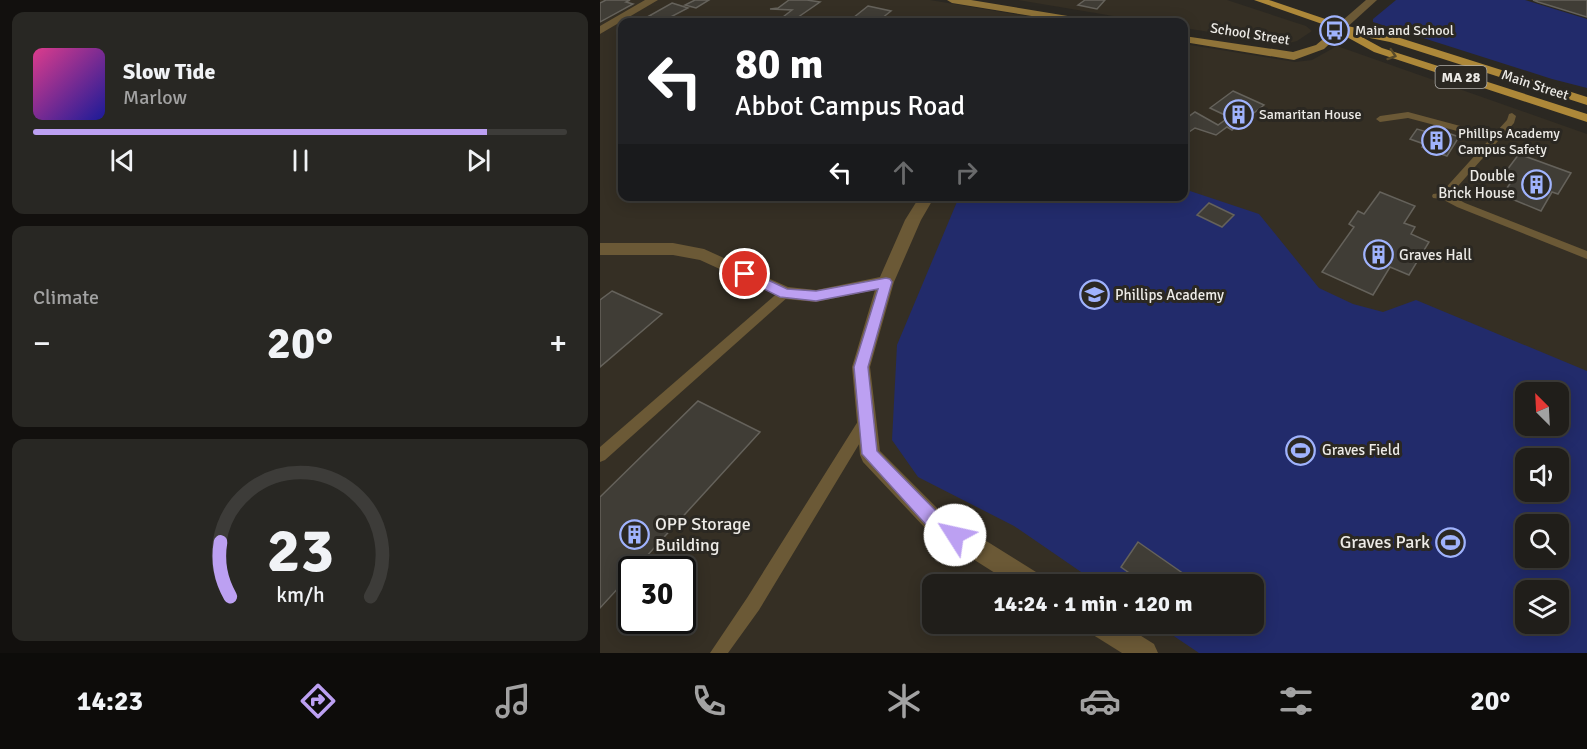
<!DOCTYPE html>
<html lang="en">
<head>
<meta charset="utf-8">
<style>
	body { margin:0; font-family:Signika,sans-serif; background:#282723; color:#f1f3f6; height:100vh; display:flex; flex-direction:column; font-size:22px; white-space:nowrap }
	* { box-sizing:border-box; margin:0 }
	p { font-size:20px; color:#a2a2a2 }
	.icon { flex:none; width:33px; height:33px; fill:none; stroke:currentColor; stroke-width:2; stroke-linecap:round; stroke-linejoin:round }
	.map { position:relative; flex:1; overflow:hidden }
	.drawer { display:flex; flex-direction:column; gap:12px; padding:12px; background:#12100e; width:600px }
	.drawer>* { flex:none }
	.hud { position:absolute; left:18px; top:18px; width:570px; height:183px; border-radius:12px; box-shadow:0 3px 15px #0003,0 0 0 2px #3d3c39; background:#202124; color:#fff; overflow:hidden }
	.needle { width:39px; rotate:336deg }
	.tools { position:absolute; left:915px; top:382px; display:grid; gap:12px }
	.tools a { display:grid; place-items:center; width:54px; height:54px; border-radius:12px; background:#201e1a; box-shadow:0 3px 15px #0003,0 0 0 2px #3d3c39; font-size:30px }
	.speed { position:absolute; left:18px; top:556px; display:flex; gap:12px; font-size:30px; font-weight:700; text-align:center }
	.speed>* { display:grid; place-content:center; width:78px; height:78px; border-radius:50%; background:#201e1a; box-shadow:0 3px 15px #0003,0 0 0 2px #3d3c39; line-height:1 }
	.speed .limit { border:3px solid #111; border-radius:9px; background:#fff; color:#111 }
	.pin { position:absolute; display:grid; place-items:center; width:51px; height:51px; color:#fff; margin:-26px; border:3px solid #fff; border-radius:50%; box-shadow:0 2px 6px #0007 }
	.me { position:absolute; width:66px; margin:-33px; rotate:305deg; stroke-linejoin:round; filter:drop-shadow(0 0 4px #0008) }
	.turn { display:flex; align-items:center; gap:21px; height:126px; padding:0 18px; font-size:27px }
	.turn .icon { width:78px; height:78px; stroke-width:2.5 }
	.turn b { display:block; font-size:42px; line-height:51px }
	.lanes { display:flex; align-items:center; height:57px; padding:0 18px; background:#0003; justify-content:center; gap:30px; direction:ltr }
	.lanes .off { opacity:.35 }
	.big { font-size:45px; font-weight:700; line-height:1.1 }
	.drawer .card { flex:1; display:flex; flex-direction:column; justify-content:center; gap:9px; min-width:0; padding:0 21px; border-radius:12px; background:#282723 }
	.drawer .dial { align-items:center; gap:0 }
	.dial svg { height:156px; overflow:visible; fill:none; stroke:#3d3c39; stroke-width:7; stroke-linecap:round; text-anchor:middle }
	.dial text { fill:#f1f3f6; stroke:none }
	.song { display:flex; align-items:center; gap:18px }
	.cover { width:72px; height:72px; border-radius:9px; background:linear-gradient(135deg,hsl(330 70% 55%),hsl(240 70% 35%)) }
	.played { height:6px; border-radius:3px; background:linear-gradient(90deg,#bca0f2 85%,#3d3c39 85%) }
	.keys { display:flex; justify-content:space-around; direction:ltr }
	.heat { display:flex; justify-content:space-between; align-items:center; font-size:33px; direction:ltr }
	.trip { position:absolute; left:322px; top:574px; width:342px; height:60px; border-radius:12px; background:#201e1a; box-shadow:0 3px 15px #0003,0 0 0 2px #3d3c39; font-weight:700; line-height:60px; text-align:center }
	.tab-bar { display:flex; height:96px; justify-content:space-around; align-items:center; background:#0d0c0a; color:#a2a2a2 }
	.tab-bar .icon { width:42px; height:42px }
	.tab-bar .on { color:#bca0f2 }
	.tab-bar b { font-size:27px; color:#f1f3f6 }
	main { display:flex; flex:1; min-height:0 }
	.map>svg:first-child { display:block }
	.built { fill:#352f24; fill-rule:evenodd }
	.green { fill:#222b6b; fill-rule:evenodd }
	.building { fill:#403d36; stroke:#65625b; stroke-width:1.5 }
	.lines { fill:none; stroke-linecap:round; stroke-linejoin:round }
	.lane { fill:#6b5936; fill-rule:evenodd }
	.street { fill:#6b5936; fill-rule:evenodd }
	.secondary { fill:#907439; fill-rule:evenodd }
	.primary { fill:#ad8839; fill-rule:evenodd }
	.oneway { stroke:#584a2a }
	.route { fill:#bca0f2; stroke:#7a689d; stroke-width:1.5 }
	.labels { text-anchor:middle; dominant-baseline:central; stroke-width:6; stroke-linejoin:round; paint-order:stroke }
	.far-poi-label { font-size:14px; fill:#edebe7; stroke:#2b2822; text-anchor:start }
	.far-street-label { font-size:14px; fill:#edebe7; stroke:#2b2822 }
	.shield { fill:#2b2822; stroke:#b3b0ac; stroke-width:1.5 }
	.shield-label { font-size:14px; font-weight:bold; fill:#edebe7 }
	.poi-label { font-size:15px; fill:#edebe7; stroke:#2b2822; text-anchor:start }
	.near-poi-label { font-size:18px; fill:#edebe7; stroke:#2b2822; text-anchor:start }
</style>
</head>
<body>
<main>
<section class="drawer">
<div class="card">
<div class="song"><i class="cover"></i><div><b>Slow Tide</b><p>Marlow</p></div></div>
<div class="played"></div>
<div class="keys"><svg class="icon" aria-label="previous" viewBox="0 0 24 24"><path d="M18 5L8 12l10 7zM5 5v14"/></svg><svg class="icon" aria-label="pause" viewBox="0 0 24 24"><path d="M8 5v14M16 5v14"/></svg><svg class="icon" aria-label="next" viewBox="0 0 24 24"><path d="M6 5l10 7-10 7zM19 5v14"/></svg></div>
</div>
<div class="card"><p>Climate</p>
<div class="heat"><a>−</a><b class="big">20°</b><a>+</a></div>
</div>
<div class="card dial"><svg viewBox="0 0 100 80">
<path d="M14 69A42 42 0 1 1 86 69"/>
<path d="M14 69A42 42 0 0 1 9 41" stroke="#bca0f2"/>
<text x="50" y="56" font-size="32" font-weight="700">23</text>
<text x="50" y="72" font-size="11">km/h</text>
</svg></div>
</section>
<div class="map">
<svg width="987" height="653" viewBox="0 0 987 653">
	<rect width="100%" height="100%" fill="#2b2822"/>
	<!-- built -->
	<g class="built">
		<path d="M0 0H330L462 22H22V196H584V44L695 62 712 60 737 46 987 134V653H0ZM926 393H958V426H926ZM926 459H958V492H926ZM926 525H958V558H926ZM32 570H82V621H32ZM333 585H654V624H333ZM926 591H958V624H926Z"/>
		<path d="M418 0H627L706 26 712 31 697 41 689 43 667 41 584 28V22H549Z"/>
	</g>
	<!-- green -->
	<g class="green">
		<path d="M796 0H925L987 19V88L952 79 773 22V19Z"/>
		<path d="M584 189 659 214 719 288 753 304 783 312 816 300 987 371V653H599L556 624H654V585H500L414 526 318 477 292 440 297 345 359 197 584 196ZM926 393H958V426H926ZM926 459H958V492H926ZM926 525H958V558H926ZM926 591H958V624H926Z"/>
	</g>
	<!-- building -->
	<g class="building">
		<path d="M6 0H30L26 2 33 4 0 22V3Z"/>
		<path d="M95 0H109L96 8 85 5Z"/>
		<path d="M189 0H207L220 2 191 22 179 20 192 10 170 9 178 8Z"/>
		<path d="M485 0H505L497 9 478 5Z"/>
		<path d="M933 0H987V17L938 2Z"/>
		<path d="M72 3 88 8 65 20 49 16Z"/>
		<path d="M268 6 291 11 277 22H248Z"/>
		<path d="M633 91 664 105 632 130 627 127 616 135 595 128 586 134 584 133V120L595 112 618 125 629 117 610 108Z"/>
		<path d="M831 127 859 137 847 156 822 147 824 144 810 139 817 129 827 132Z"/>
		<path d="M919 154 971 173 958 194 952 192 941 211 902 195 914 178 904 174Z"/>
		<path d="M780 192 815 206 804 223 815 227 811 234 829 242 809 275 790 267 773 295 722 272 754 227 749 224 758 211 764 214Z"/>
		<path d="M609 203 634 215 622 227 597 215Z"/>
		<path d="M12 291 62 314 0 367V300Z"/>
		<path d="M98 401 160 432 34 570H32V573L0 608V497Z"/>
		<path d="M538 542 594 581 592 585H546L521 567Z"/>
	</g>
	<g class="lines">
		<!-- lane -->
		<g class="lane">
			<path d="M808 112 864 127 865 129 861 132 808 118 780 122 776 119 780 116Z"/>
			<path d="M912 113 916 116 914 123 850 195 865 203 987 251V259L857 207 842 199 833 198 832 196 833 194 841 193 907 120 909 114Z"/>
			<path d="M185 289 189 290 191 293 189 296 5 460 0 462V447L181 290Z"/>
			<path d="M265 416 270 418 272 422 270 426 159 610 128 653H110L147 598 260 418Z"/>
		</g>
		<!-- street -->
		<g class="street">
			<path d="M45 0H58L0 34V26Z"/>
			<path d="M766 0H777L744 30H736V26Z"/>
			<path d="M320 196H335L321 220 294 282 270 367 280 451 343 514 444 577 448 585H414L327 530 263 462 260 455 252 367 275 290 216 302 185 299 100 260 73 255H0V243H73L104 249 188 287 216 290 280 277 305 220Z"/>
			<path d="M487 624H522L554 644 558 653H522L490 633Z"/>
		</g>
		<!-- secondary -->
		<g class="secondary">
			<path d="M347 0H371L486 19 492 22H469L352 3Z"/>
			<path d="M740 25 746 28 724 49 694 60 584 42V36L693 52 716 45Z"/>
		</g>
		<!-- primary -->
		<path class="primary" d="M654 0H669L743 25 797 37 987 97V105L790 42 760 36 782 48 987 114V122L774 52 745 36V32Z"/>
	</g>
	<!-- one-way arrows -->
	<defs><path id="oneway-chevron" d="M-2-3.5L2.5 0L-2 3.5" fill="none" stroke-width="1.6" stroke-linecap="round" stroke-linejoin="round" transform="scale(1.5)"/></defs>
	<use class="oneway" href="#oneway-chevron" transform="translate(792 55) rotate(18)"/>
	<!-- route -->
	<path class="route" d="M145 269 187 289 216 291 286 278 290 279 292 282 268 367 277 451 341 516 361 529 364 535 361 541 355 543 329 528 262 454 254 367 278 289 216 301 180 297 140 277 138 274 140 271Z"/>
	<!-- icons -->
	<defs>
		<symbol id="bus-ring" viewBox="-11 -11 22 22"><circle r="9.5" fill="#2b2822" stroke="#a0b3fd" stroke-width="1.5"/><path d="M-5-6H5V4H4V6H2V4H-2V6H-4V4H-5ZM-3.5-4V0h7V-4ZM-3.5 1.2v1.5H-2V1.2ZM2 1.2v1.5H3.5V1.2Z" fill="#a0b3fd"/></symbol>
		<symbol id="building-ring" viewBox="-11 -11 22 22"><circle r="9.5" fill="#2b2822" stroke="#a0b3fd" stroke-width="1.5"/><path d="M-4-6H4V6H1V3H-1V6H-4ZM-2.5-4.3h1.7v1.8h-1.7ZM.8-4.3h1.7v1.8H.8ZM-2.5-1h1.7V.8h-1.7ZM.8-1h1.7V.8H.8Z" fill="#a0b3fd"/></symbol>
		<symbol id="school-ring" viewBox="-11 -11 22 22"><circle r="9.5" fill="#2b2822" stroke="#a0b3fd" stroke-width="1.5"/><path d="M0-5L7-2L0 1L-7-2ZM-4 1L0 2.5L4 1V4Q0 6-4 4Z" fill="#a0b3fd"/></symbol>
		<symbol id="stadium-ring" viewBox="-11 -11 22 22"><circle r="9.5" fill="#2b2822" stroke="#a0b3fd" stroke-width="1.5"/><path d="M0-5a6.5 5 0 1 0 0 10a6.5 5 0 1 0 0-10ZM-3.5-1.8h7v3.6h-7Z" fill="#a0b3fd"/></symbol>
	</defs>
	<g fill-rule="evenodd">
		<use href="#bus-ring" x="718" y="14" width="33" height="33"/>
		<use href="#building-ring" x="622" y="98" width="33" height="33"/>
		<use href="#building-ring" x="820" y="124" width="33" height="33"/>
		<use href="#building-ring" x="920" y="168" width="33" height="33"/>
		<use href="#building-ring" x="762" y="238" width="33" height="33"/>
		<use href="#school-ring" x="478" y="278" width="33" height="33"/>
		<use href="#stadium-ring" x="684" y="434" width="33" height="33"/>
		<use href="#building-ring" x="18" y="518" width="33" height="33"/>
		<use href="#stadium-ring" x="834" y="526" width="33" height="33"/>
	</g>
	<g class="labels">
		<!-- far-poi labels -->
		<g class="far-poi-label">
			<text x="755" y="30">Main and School</text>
			<text x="659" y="114">Samaritan House</text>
			<text x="858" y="133">Phillips Academy<tspan x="858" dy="16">Campus Safety</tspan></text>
		</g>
		<!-- far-street labels -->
		<g class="far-street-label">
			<text transform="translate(650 34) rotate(9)">School Street</text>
			<text transform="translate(935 85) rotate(18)">Main Street</text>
		</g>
		<!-- shield labels -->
		<rect class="shield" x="835.5" y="66" width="51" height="22" rx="4.5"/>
		<g class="shield-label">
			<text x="861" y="77">MA 28</text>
		</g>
		<!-- poi labels -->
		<g class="poi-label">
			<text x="915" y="176" text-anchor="end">Double<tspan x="915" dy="17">Brick House</tspan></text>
			<text x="799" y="255">Graves Hall</text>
			<text x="515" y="295">Phillips Academy</text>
			<text x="722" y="450">Graves Field</text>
		</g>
		<!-- near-poi labels -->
		<g class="near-poi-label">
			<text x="55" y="524">OPP Storage<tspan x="55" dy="21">Building</tspan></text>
			<text x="830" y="542" text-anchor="end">Graves Park</text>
		</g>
	</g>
</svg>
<div class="tools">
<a><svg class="needle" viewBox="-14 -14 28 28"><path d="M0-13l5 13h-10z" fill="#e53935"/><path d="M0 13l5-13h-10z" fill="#a2a2a2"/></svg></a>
<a><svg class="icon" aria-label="sound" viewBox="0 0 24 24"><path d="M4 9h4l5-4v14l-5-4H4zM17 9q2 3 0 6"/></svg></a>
<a><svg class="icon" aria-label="search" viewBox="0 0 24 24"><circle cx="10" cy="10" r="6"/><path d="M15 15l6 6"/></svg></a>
<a><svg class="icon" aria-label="layers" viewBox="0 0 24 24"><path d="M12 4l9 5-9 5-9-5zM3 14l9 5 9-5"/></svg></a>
</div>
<div class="speed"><div class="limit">30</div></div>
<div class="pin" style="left:145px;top:274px;background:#d93025"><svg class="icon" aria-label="arrive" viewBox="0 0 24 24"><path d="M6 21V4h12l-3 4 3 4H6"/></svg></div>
<svg class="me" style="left:355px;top:535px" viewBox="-20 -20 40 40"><circle r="19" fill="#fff"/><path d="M0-13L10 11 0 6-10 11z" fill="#bca0f2"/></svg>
<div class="trip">14:24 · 1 min · 120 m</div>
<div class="hud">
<div class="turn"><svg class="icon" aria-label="left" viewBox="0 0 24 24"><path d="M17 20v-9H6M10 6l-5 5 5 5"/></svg><div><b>80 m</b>Abbot Campus Road</div></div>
<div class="lanes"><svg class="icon" aria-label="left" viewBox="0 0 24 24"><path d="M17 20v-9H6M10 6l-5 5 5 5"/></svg><svg class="icon off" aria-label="ahead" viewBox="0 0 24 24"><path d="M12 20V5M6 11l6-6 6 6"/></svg><svg class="icon off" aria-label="right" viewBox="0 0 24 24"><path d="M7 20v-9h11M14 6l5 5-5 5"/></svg></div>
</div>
</div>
</main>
<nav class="tab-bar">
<b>14:23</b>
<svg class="icon on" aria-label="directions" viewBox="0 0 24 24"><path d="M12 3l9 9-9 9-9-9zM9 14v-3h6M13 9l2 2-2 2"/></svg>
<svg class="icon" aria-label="music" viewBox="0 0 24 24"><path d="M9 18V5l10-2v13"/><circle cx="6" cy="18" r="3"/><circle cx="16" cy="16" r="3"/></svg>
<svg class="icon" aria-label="phone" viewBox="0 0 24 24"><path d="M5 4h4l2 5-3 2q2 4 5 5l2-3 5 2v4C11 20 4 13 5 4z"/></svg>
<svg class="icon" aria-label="climate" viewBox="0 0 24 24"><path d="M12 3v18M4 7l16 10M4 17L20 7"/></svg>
<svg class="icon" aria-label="car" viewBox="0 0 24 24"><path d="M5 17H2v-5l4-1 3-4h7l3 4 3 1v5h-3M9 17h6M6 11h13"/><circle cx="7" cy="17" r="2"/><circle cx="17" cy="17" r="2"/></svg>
<svg class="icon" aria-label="filters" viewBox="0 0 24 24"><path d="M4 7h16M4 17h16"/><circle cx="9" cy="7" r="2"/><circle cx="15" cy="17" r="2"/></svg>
<b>20°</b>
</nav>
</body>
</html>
